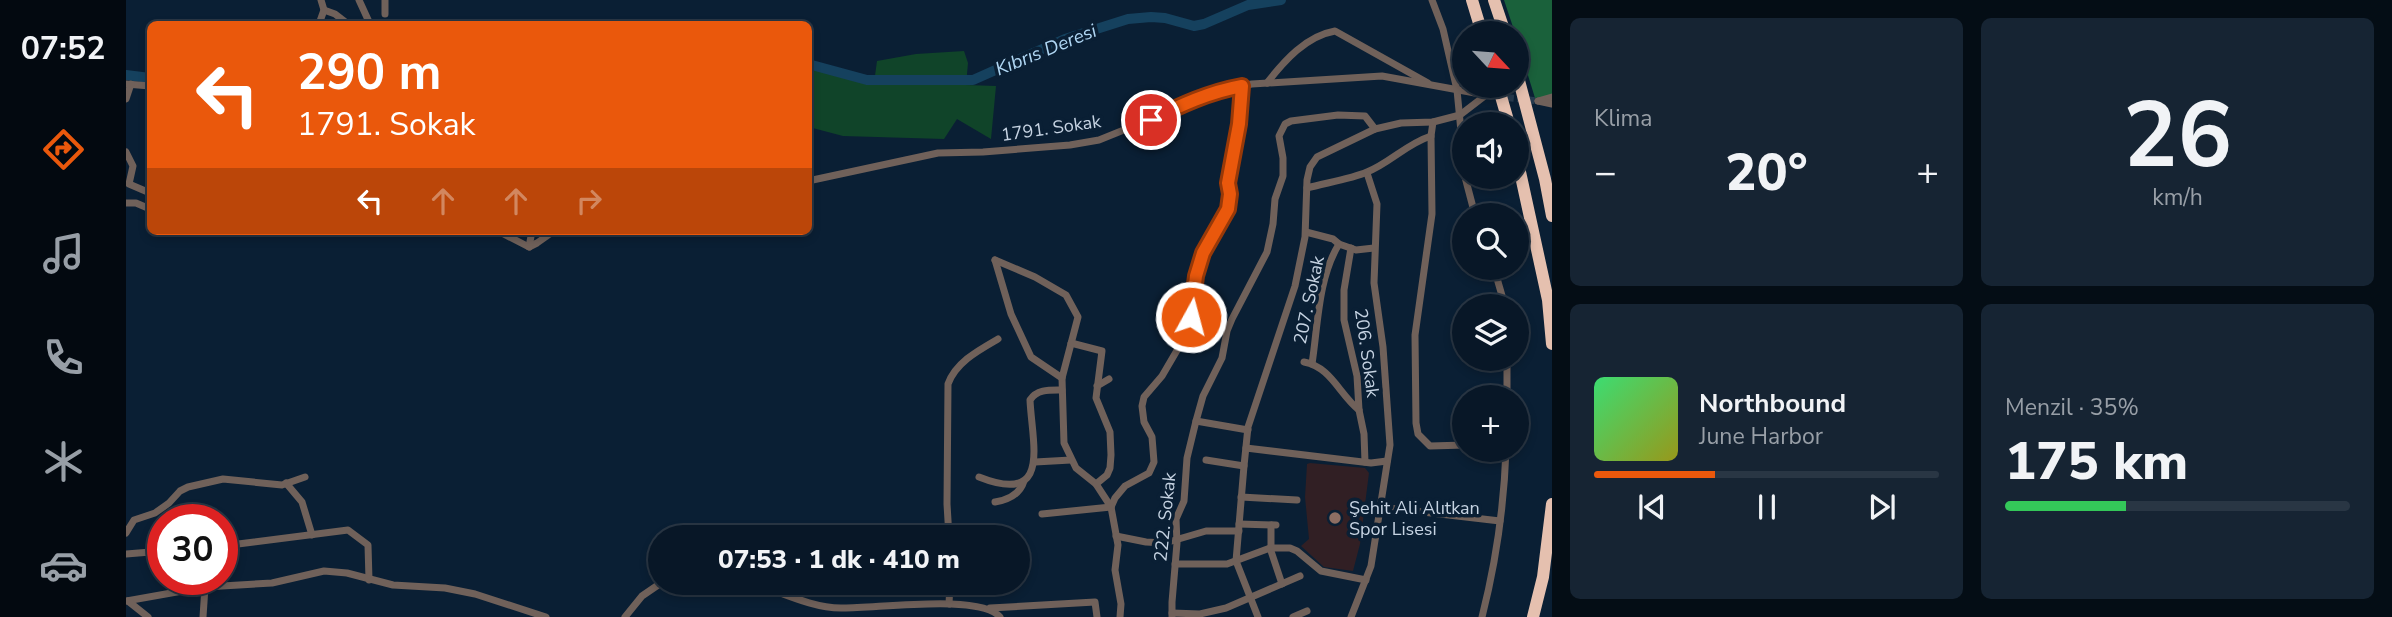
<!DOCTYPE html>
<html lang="tr">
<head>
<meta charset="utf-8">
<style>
	body { margin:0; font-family:"Nunito Sans",sans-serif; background:#162433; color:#f1f3f6; height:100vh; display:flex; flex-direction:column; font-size:26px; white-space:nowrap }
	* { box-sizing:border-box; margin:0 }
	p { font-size:23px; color:#989fa7 }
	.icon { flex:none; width:38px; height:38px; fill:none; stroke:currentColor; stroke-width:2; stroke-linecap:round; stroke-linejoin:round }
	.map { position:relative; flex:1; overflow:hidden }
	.side { display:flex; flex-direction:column; gap:18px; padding:18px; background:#040d15; width:840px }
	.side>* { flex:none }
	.hud { position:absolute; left:21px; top:21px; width:665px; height:214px; border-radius:10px; box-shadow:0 4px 10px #0003,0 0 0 2px #293644; background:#ea580c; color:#fff; overflow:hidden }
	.needle { width:46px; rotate:116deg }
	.buttons { position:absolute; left:1326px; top:21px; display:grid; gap:14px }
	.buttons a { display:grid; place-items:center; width:77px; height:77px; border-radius:50%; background:#081727; box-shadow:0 4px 10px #0003,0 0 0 2px #293644; font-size:35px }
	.speed { position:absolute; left:21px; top:504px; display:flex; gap:14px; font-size:35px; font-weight:700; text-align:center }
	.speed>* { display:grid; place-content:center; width:91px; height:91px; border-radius:50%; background:#081727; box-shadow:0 4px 10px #0003,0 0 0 2px #293644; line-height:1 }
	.speed .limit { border:10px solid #d22; background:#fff; color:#111 }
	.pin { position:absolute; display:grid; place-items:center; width:60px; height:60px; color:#fff; margin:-30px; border:4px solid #fff; border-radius:50%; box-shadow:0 2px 7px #0007 }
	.me { position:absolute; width:77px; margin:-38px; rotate:7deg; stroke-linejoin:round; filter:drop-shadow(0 0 5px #0008) }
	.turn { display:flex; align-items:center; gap:24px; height:147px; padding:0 35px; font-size:32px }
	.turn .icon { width:91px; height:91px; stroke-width:2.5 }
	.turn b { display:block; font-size:49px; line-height:60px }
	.lanes { display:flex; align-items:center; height:66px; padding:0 35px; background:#0003; justify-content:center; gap:35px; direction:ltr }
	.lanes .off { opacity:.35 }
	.big { font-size:52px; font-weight:800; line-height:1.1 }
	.side .card { flex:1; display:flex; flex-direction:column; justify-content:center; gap:10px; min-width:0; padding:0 24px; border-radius:10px; background:#162433 }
	.side .dial { align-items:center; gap:0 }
	.dial b { font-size:91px; line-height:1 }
	.song { display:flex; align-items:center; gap:21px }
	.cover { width:84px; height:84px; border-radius:10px; background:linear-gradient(135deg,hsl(140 70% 55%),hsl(60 70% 35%)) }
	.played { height:7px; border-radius:4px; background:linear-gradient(90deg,#ea580c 35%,#293644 35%) }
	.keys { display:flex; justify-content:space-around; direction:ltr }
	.heat { display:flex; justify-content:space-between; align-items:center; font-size:38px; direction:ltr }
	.charge { height:10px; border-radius:5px; background:linear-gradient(90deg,#34c759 35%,#293644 0) }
	.side .tiles { flex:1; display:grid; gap:18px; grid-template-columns:repeat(2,1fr) }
	.trip { position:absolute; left:522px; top:525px; width:382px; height:70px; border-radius:35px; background:#081727; box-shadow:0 4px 10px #0003,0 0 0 2px #293644; font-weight:800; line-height:70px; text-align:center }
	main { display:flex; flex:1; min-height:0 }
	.tab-bar { display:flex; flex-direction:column; width:126px; justify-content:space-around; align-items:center; background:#030910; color:#989fa7 }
	.tab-bar .icon { width:49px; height:49px }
	.tab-bar .active { color:#ea580c }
	.tab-bar b { font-size:32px; color:#f1f3f6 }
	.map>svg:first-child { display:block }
	.education { fill:#311f24 }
	.green { fill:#104429 }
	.forest { fill:#1a613b }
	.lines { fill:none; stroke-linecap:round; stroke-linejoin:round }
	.river { stroke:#15415e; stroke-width:10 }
	.minor-tunnel { stroke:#263a4e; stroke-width:7; stroke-dasharray:7 3.5; stroke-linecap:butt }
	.minor { stroke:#70615a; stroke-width:7 }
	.motorway { stroke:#e5c0af; stroke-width:12 }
	.route-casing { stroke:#983908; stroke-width:18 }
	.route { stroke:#ea580c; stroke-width:12 }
	.education-dot { fill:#8d6e63; stroke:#0a1f34; stroke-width:2.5 }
	.labels { text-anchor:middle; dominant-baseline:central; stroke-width:7; stroke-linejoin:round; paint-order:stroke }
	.street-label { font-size:18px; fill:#c6d3e2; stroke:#0a1f34 }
	.poi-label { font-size:18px; fill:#c6d3e2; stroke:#0a1f34; text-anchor:start }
	.water-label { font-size:19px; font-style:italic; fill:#b0d7f4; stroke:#0a1f34 }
</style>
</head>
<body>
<main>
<nav class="tab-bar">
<b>07:52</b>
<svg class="icon active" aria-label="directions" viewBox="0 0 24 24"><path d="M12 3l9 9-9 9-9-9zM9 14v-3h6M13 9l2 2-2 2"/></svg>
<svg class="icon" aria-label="music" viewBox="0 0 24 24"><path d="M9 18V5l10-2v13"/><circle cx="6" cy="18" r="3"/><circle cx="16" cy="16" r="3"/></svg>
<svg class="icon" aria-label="phone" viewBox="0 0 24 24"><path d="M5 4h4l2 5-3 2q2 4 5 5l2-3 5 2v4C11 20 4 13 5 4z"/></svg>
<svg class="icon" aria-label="climate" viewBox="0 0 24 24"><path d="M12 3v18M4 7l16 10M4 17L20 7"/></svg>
<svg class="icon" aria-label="car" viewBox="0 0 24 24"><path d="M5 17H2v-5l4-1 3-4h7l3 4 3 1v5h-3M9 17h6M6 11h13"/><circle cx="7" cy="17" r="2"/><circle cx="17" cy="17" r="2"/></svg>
</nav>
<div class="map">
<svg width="1426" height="617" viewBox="0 0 1426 617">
	<rect width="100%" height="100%" fill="#0a1f34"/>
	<!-- education -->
	<path class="education" d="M1184 463 1239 468 1243 473 1234 544 1227 571 1198 567 1175 546 1183 539 1179 497 1181 464Z"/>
	<!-- green -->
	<path class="green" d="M838 51 842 63 840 85 870 86 865 139 831 119 818 139 717 136 683 127V68L748 83 751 61 790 54Z"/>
	<!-- forest -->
	<path class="forest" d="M1378 0H1426V96L1409 98 1391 40V33H1389Z"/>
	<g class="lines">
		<!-- river -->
		<g class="river">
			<path d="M682 64 741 80H847L939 39 1002 19 1025 17 1039 18 1068 26 1078 24 1122 5 1155 0"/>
			<path d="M0 75 24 78"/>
		</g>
		<!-- minor-tunnel -->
		<path class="minor-tunnel" d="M1360 95 1412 101"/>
		<!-- minor -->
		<g class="minor">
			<path d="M233 0 244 24"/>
			<path d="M259 0V14"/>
			<path d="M1306 0 1317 29 1331 90 1339 173"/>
			<path d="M198 10 209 14 222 24"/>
			<path d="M193 24 198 10 195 0"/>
			<path d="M1141 83C1158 61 1180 36 1209 31L1302 83"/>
			<path d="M0 84 24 86"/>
			<path d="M0 99 5 84"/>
			<path d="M1412 101 1426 97"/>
			<path d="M1412 101 1426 104"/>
			<path d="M1307 122 1305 136 1306 214 1289 335 1290 423 1292 434 1304 446 1339 445"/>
			<path d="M0 152 7 166 3 184 24 193"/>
			<path d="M1339 177 1349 215"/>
			<path d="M682 181 812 153 857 152 944 145 973 140 1025 119 1067 99 1096 89 1126 84 1256 76 1360 95"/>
			<path d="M1181 188C1199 183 1225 179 1241 172 1264 163 1280 144 1305 136"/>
			<path d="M0 203H10L24 209"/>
			<path d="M372 231 403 247 411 243 428 231"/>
			<path d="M1180 232 1207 239 1213 244 1230 250 1248 248"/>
			<path d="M403 247 406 231"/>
			<path d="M1225 248 1218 290V320L1231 376 1233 410 1238 434 1239 462"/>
			<path d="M869 260 909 277 940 295 952 317 936 378 938 443 950 468 970 484 985 507 992 545 989 570 995 604 994 617"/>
			<path d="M869 260 885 314 905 357 936 378"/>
			<path d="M1368 268 1379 306"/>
			<path d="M945 343 976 351 970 398 984 432 985 455 984 468 981 475 970 484"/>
			<path d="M1178 362C1205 367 1213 394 1233 410"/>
			<path d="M1186 364C1192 325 1192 278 1213 244"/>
			<path d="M971 386 983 379"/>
			<path d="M1381 397V359"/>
			<path d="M1070 421 1122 430"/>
			<path d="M1120 448 1245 463 1261 461"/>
			<path d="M1080 460 1118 466"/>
			<path d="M909 462 945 460"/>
			<path d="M853 477C926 506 906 444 904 400 911 389 924 390 936 390"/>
			<path d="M160 483 176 502 186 535"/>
			<path d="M1115 497 1171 500"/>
			<path d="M869 502C882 500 894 494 898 481"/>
			<path d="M985 507 989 498 999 486 1023 473 1028 462 1026 437 1018 422 1016 406 1018 397 1036 376 1060 335 1065 317 1070 276 1077 253 1102 209 1104 194 1102 183 1113 124 1116 86"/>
			<path d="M1254 507 1374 521"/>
			<path d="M916 514 985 507"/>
			<path d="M1113 524 1150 525"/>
			<path d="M1145 525V551L1156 584"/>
			<path d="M0 533 8 520 29 513 43 503 54 491 62 487 97 479 156 485 179 477"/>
			<path d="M990 536 1020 542 1039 543 1080 531H1113"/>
			<path d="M823 537 821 504 822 384C830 362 853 350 872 339"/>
			<path d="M96 546 222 530 242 545 243 580"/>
			<path d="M0 554 37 551"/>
			<path d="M1049 564H1101L1144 548H1164L1171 551 1195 571 1240 580"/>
			<path d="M627 583C655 592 686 608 715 608 748 609 854 593 874 617"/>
			<path d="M0 601 79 587 146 583 198 571 221 573 267 585 319 588 349 594 420 617"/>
			<path d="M2 601 22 617"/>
			<path d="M823 604 824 583"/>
			<path d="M864 608 969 602 971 617"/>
			<path d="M1046 613 1074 614 1100 608 1174 576"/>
			<path d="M77 617 79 587"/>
			<path d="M499 617 516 596 535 583"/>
			<path d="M1046 617V602L1051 543 1050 519 1058 501 1061 458 1070 421 1077 396 1096 358 1101 331 1106 319 1141 252 1147 224 1149 199 1157 176V158L1153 136 1159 124 1165 121 1212 115 1239 116 1249 129"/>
			<path d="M1132 617 1110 561 1118 466 1122 427 1169 286 1179 237 1181 180 1184 167 1191 157 1249 129 1275 123 1307 122 1334 115 1360 95"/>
			<path d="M1167 617 1181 611"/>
			<path d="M1225 617 1245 566 1264 445 1257 347 1248 283 1251 204 1241 173"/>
			<path d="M1356 617C1370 562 1378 506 1380 450"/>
		</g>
		<!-- motorway -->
		<g class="motorway">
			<path d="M1346 0 1356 33"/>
			<path d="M1368 0 1379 33"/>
			<path d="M1391 73 1419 179 1426 216"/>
			<path d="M1372 86 1383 124"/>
			<path d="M1391 158 1422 300 1426 344"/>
			<path d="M1407 617 1417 577 1426 504"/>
		</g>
	</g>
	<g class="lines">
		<defs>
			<path id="route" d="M1025 120C1055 105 1083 92 1116 86L1113 124 1102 183 1104 194 1102 209 1077 253 1070 276 1065 317"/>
		</defs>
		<!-- route casing -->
		<use href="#route" class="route-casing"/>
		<!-- route -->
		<use href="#route" class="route"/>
	</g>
	<!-- markers -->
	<circle class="education-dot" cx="1209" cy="518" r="7"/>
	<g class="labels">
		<!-- street labels -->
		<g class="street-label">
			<text transform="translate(925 128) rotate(-8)">1791. Sokak</text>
			<text transform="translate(1183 300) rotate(-78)">207. Sokak</text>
			<text transform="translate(1241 353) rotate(82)">206. Sokak</text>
			<text transform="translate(1039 517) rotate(-84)">222. Sokak</text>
		</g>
		<!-- poi labels -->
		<g class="poi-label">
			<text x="1223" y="508">Şehit Ali Alıtkan<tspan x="1223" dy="21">Spor Lisesi</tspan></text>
		</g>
		<!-- water labels -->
		<g class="water-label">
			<text transform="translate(920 50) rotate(-22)">Kıbrıs Deresi</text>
		</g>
	</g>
</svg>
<div class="buttons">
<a><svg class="needle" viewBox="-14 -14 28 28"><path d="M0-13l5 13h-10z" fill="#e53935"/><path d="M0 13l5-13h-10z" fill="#989fa7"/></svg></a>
<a><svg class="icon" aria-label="sound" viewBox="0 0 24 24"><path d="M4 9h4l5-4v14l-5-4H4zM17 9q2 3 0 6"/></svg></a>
<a><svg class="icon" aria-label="search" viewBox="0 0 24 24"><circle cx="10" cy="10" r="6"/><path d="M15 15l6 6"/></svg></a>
<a><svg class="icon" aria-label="layers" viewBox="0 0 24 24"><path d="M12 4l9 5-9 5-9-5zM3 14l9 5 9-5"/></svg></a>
<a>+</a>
</div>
<div class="speed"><div class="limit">30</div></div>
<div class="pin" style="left:1025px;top:120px;background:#d93025"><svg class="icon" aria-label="arrive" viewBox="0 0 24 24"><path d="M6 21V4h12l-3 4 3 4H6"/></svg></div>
<svg class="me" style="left:1065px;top:317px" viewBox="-20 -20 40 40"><circle r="17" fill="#ea580c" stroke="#fff" stroke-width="3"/><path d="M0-11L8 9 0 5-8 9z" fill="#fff"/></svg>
<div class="trip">07:53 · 1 dk · 410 m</div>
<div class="hud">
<div class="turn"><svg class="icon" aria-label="left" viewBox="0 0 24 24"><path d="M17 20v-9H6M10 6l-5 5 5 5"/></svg><div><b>290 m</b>1791. Sokak</div></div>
<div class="lanes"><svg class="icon" aria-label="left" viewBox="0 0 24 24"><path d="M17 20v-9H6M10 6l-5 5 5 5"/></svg><svg class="icon off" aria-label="ahead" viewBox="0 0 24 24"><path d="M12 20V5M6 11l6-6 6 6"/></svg><svg class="icon off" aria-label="ahead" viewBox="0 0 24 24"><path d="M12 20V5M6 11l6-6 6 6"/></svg><svg class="icon off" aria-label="right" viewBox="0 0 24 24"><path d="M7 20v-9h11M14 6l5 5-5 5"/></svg></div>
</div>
</div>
<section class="side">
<div class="tiles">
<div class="card"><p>Klima</p>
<div class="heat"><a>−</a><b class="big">20°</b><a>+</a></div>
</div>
<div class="card dial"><b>26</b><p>km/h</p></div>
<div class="card">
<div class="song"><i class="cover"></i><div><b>Northbound</b><p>June Harbor</p></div></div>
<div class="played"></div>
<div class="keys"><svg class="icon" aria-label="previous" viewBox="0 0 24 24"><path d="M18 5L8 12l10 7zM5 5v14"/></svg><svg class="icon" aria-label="pause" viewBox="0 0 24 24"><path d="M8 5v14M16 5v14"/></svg><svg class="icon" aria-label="next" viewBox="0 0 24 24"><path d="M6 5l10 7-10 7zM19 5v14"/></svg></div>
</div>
<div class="card"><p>Menzil · 35%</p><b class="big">175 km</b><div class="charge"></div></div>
</div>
</section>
</main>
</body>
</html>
